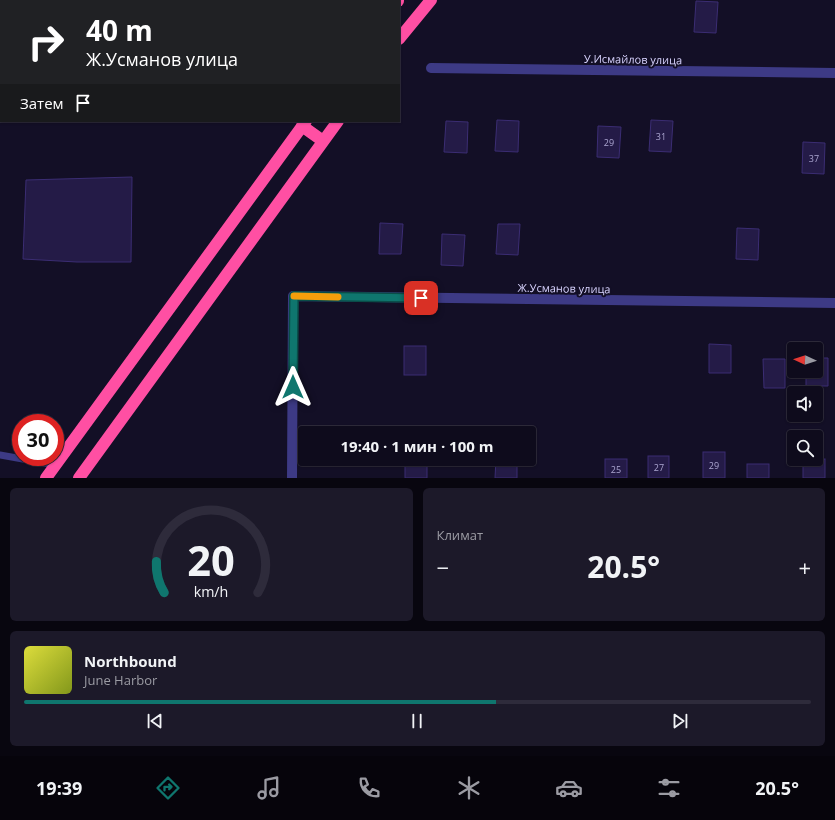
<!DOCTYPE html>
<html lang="ru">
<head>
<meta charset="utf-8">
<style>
	body { margin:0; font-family:"Open Sans",sans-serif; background:#1c1929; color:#f1f3f6; height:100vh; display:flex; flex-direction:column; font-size:15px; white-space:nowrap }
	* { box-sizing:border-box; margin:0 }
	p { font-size:13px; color:#9b9ba3 }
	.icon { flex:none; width:22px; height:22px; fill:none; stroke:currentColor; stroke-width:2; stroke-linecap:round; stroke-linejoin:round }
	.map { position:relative; height:478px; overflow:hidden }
	.details { display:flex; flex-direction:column; gap:10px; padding:10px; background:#08060f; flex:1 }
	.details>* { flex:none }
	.top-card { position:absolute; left:0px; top:0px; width:400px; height:122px; box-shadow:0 1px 3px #0004,0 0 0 1px #2e2b3b; background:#202124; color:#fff; overflow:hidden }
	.needle { width:26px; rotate:273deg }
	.fabs { position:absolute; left:787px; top:342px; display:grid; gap:8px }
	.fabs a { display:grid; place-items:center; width:36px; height:36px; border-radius:4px; background:#0e0b1c; box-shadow:0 1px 3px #0004,0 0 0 1px #2e2b3b; font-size:20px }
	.speed { position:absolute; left:12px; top:414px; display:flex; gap:8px; font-size:20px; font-weight:700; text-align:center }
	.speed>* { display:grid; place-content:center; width:52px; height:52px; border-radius:50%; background:#0e0b1c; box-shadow:0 1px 3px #0004,0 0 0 1px #2e2b3b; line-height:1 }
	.speed .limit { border:6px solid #d22; background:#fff; color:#111 }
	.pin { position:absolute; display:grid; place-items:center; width:34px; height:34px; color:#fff; margin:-17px; border-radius:8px; box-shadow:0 2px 6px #0006 }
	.me { position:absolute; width:44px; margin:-22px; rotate:0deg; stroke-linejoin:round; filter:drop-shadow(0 0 3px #0008) }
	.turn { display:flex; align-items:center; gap:14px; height:84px; padding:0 20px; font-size:18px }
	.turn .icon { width:52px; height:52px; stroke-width:2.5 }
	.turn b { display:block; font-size:28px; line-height:34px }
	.then { display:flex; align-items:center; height:38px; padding:0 20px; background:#0003; gap:8px; font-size:15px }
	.big { font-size:30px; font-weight:700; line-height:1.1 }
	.details .widget { flex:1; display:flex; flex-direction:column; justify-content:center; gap:6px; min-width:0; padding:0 14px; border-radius:6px; background:#1c1929 }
	.details .dial { align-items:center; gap:0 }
	.dial svg { height:104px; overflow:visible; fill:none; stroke:#2e2b3b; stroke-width:7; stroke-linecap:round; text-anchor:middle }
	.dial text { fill:#f1f3f6; stroke:none }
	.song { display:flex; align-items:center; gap:12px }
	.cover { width:48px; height:48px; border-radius:6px; background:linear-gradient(135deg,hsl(60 70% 55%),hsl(70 70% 35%)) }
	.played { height:4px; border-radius:2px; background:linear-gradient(90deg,#0f766e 60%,#2e2b3b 60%) }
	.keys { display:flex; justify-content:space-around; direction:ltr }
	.heat { display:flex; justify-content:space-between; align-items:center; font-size:22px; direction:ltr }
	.details .tiles { flex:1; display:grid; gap:10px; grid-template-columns:1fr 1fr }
	.widget:last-child { grid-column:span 2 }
	.trip { position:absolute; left:298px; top:426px; width:238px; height:40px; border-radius:4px; background:#0e0b1c; box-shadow:0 1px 3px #0004,0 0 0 1px #2e2b3b; font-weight:700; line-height:40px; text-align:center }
	.menu { display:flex; height:64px; justify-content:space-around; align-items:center; background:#06040b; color:#9b9ba3 }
	.menu .icon { width:28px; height:28px }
	.menu .active { color:#0f766e }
	.menu b { font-size:18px; color:#f1f3f6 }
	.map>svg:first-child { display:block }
	.building { fill:#241b47; stroke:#3b2d73 }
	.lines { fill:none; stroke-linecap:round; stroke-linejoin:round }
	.lane { stroke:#3d3a85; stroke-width:7 }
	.street { stroke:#3d3a85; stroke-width:10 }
	.highway { stroke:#ff4fa3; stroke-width:12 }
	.route-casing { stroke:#0a4d48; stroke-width:10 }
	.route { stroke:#0f766e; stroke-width:7 }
	.slow { stroke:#f59e0b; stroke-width:7 }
	.labels { text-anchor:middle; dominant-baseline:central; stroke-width:4; stroke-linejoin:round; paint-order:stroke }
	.number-label { font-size:9px; fill:#aca6d1 }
	.street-label { font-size:11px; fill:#d9d4ff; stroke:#130f26 }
</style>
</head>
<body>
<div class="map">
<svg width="835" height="478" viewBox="0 0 835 478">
	<rect width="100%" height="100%" fill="#130f26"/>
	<!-- building -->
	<g class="building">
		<path d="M696 1 718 2 716 33 694 32Z"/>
		<path d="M497 120 519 121 518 152 495 151Z"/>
		<path d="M651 120 673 121 671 152 649 151Z"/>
		<path d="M446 121 468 122 467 153 444 152Z"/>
		<path d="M598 126 621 127 619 158 597 157Z"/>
		<path d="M803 142 825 143 824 174 802 173Z"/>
		<path d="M132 177 131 262H77L23 259 26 180Z"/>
		<path d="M380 223 403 224 401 254H379Z"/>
		<path d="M498 224H520L518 255 496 254Z"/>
		<path d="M737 228 759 229 758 260 736 259Z"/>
		<path d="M442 234 465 235 463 266 441 265Z"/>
		<path d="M709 344 731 345V373H709Z"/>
		<rect x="404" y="346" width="22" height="29"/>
		<path d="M816 358H828V386H806V371H816Z"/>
		<path d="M763 359H785V388H764Z"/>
		<rect x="703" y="452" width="22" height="26"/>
		<rect x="648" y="456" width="21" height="22"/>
		<rect x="405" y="459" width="22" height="19"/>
		<path d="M496 459H517V478H495Z"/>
		<rect x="605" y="459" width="22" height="19"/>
		<rect x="803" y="459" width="22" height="19"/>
		<rect x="747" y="464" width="22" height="14"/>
	</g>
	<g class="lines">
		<!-- lane -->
		<path class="lane" d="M0 455 56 465"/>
		<!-- street -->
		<g class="street">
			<path d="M431 68 835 73"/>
			<path d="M292 478 293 296 835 303"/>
		</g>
		<!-- highway -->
		<g class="highway">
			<path d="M398 1V0"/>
			<path d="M399 39 431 0"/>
			<path d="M302 126 323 141"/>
			<path d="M46 478 306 121"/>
			<path d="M79 478 338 121"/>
		</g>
	</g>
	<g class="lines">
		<defs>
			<path id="route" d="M293 387 294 296 421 298"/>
		</defs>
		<!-- route casing -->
		<use href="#route" class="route-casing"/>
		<!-- route -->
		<use href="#route" class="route"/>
		<!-- slow -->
		<path class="slow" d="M294 296 338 297"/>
	</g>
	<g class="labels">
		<!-- number labels -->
		<g class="number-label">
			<text x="661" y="136">31</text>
			<text x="609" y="142">29</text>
			<text x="814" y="158">37</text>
			<text x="714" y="465">29</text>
			<text x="659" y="467">27</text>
			<text x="616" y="469">25</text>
		</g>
		<!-- street labels -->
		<g class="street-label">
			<text transform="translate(633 59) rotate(1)">У.Исмайлов улица</text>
			<text transform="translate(564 288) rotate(1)">Ж.Усманов улица</text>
		</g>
	</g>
</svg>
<div class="fabs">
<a><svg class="needle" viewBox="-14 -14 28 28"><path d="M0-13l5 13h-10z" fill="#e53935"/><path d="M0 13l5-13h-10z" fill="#9b9ba3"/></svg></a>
<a><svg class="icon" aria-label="sound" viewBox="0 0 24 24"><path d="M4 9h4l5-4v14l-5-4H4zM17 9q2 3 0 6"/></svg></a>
<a><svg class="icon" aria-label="search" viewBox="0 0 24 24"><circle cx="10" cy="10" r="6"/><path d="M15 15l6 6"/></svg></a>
</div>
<div class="speed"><div class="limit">30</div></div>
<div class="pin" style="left:421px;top:298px;background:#d93025"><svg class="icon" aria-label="arrive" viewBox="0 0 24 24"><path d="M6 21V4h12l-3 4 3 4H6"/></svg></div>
<svg class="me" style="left:293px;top:387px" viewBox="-20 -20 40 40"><path d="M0-17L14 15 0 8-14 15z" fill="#0f766e" stroke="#fff" stroke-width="4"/></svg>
<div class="trip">19:40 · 1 мин · 100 m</div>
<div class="top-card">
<div class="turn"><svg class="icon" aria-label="right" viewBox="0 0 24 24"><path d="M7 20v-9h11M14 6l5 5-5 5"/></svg><div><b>40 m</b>Ж.Усманов улица</div></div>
<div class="then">Затем<svg class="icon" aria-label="arrive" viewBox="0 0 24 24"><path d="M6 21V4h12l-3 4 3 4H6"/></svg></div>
</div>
</div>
<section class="details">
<div class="tiles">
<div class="widget dial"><svg viewBox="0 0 100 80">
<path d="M14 69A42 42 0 1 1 86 69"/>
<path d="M14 69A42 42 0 0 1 8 45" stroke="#0f766e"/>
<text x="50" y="56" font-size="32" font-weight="700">20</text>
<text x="50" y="72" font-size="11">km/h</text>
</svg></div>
<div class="widget"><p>Климат</p>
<div class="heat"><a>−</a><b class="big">20.5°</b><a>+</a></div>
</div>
<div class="widget">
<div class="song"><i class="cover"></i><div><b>Northbound</b><p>June Harbor</p></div></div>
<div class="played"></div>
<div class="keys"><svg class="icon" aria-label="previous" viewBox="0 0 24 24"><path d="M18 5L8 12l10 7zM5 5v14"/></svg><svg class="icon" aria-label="pause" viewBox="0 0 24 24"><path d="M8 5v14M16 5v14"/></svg><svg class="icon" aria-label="next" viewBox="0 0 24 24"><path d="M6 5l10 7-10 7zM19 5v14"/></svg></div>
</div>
</div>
</section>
<nav class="menu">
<b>19:39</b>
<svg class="icon active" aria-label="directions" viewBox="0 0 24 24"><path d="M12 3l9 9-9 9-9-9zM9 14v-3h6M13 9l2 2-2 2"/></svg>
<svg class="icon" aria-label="music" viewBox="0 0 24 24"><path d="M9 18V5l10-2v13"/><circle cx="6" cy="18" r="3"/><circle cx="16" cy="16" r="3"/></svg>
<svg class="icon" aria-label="phone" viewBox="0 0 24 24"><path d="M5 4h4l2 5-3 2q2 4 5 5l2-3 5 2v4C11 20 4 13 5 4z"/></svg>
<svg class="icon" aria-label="climate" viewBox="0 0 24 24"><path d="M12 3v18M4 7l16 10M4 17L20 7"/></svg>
<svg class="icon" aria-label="car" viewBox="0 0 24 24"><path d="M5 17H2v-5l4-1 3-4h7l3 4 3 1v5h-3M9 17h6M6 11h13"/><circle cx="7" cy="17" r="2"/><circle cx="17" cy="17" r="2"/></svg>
<svg class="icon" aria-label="filters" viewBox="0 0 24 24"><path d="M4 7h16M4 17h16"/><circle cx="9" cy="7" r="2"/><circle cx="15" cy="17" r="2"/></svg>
<b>20.5°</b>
</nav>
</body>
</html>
